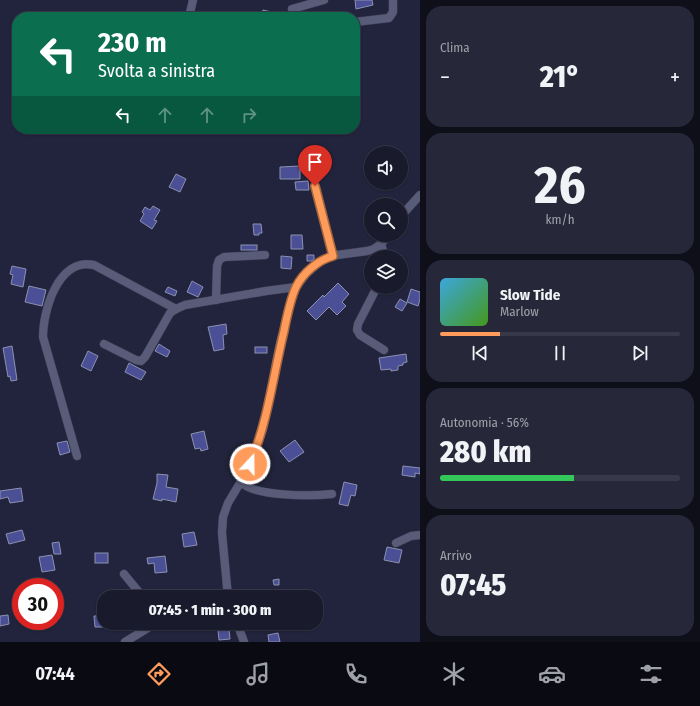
<!DOCTYPE html>
<html lang="it">
<head>
<meta charset="utf-8">
<style>
	body { margin:0; font-family:"Fira Sans Condensed",sans-serif; background:#262839; color:#f1f3f6; height:100vh; display:flex; flex-direction:column; font-size:15px; white-space:nowrap }
	* { box-sizing:border-box; margin:0 }
	p { font-size:13px; color:#9fa1aa }
	.icon { flex:none; width:22px; height:22px; fill:none; stroke:currentColor; stroke-width:2; stroke-linecap:round; stroke-linejoin:round }
	.map { position:relative; flex:1; overflow:hidden }
	.details { display:flex; flex-direction:column; gap:6px; padding:6px; background:#0e0f19; width:280px }
	.details>* { flex:none }
	.guide { position:absolute; left:12px; top:12px; width:348px; height:122px; border-radius:16px; box-shadow:0 1px 3px #0004,0 0 0 1px #373949; background:#0b6e4f; color:#fff; overflow:hidden }
	.controls { position:absolute; left:364px; top:146px; display:grid; gap:8px }
	.controls a { display:grid; place-items:center; width:44px; height:44px; border-radius:50%; background:#191b2d; box-shadow:0 1px 3px #0004,0 0 0 1px #373949; font-size:20px }
	.speed { position:absolute; left:12px; top:578px; display:flex; gap:8px; font-size:20px; font-weight:700; text-align:center }
	.speed>* { display:grid; place-content:center; width:52px; height:52px; border-radius:50%; background:#191b2d; box-shadow:0 1px 3px #0004,0 0 0 1px #373949; line-height:1 }
	.speed .limit { border:6px solid #d22; background:#fff; color:#111 }
	.pin { position:absolute; display:grid; place-items:center; width:34px; height:34px; color:#fff; margin:-41px -17px; border-radius:50% 50% 50% 0; rotate:-45deg; box-shadow:0 0 4px #0007 }
	.pin .icon { rotate:45deg }
	.me { position:absolute; width:44px; margin:-22px; rotate:21deg; stroke-linejoin:round; filter:drop-shadow(0 0 3px #0008) }
	.turn { display:flex; align-items:center; gap:14px; height:84px; padding:0 20px; font-size:18px }
	.turn .icon { width:52px; height:52px; stroke-width:2.5 }
	.turn b { display:block; font-size:28px; line-height:34px }
	.lanes { display:flex; align-items:center; height:38px; padding:0 20px; background:#0003; justify-content:center; gap:20px; direction:ltr }
	.lanes .off { opacity:.35 }
	.big { font-size:30px; font-weight:800; line-height:1.1 }
	.details .tile { flex:1; display:flex; flex-direction:column; justify-content:center; gap:6px; min-width:0; padding:0 14px; border-radius:16px; background:#262839 }
	.details .dial { align-items:center; gap:0 }
	.dial b { font-size:52px; line-height:1 }
	.song { display:flex; align-items:center; gap:12px }
	.cover { width:48px; height:48px; border-radius:6px; background:linear-gradient(135deg,hsl(200 70% 55%),hsl(100 70% 35%)) }
	.played { height:4px; border-radius:2px; background:linear-gradient(90deg,#ff9b5b 25%,#373949 25%) }
	.keys { display:flex; justify-content:space-around; direction:ltr }
	.heat { display:flex; justify-content:space-between; align-items:center; font-size:22px; direction:ltr }
	.charge { height:6px; border-radius:3px; background:linear-gradient(90deg,#34c759 56%,#373949 0) }
	.trip { position:absolute; left:97px; top:590px; width:226px; height:40px; border-radius:16px; background:#191b2d; box-shadow:0 1px 3px #0004,0 0 0 1px #373949; font-weight:800; line-height:40px; text-align:center }
	.menu { display:flex; height:64px; justify-content:space-around; align-items:center; background:#0a0b12; color:#9fa1aa }
	.menu .icon { width:28px; height:28px }
	.menu .current { color:#ff9b5b }
	.menu b { font-size:18px; color:#f1f3f6 }
	main { display:flex; flex:1; min-height:0 }
	.map>svg:first-child { display:block }
	.building { fill:#4b5096; stroke:#8c91af }
	.lines { fill:none; stroke-linecap:round; stroke-linejoin:round }
	.minor-casing { stroke:#3f4055; stroke-width:9 }
	.minor { stroke:#585c78; stroke-width:8 }
	.route-casing { stroke:#a6653b; stroke-width:10 }
	.route { stroke:#ff9b5b; stroke-width:7 }
</style>
</head>
<body>
<main>
<div class="map">
<svg width="420" height="642" viewBox="0 0 420 642">
	<rect width="100%" height="100%" fill="#21243c"/>
	<!-- building -->
	<g class="building">
		<path d="M355 0H372L373 5 356 9Z"/>
		<path d="M263 10 284 15 283 17H261Z"/>
		<path d="M300 166V179H280V167Z"/>
		<path d="M176 174 186 179 180 192 169 187Z"/>
		<path d="M308 181 309 190H296L295 182Z"/>
		<path d="M153 206 160 210 154 220 157 221 152 229 140 221 144 214 142 212 145 207 150 210Z"/>
		<path d="M253 224H261L262 233H259V235H254Z"/>
		<path d="M291 235H302L303 249H291Z"/>
		<rect x="241" y="245" width="16" height="5"/>
		<path d="M307 255H314V259L313 261H307Z"/>
		<path d="M281 256 292 257 291 269 281 268Z"/>
		<path d="M12 266 26 269 23 287 11 284 13 275 10 274Z"/>
		<path d="M192 281 203 287 198 297 187 292Z"/>
		<path d="M338 283 349 294 342 302 346 306 337 315 329 307 316 320 307 311 323 295 324 297Z"/>
		<path d="M29 286 46 290 42 306 25 302Z"/>
		<path d="M168 287 177 291 175 296 165 292Z"/>
		<path d="M411 289 420 292V299L418 306 407 302Z"/>
		<path d="M400 299 407 303 402 311 395 307Z"/>
		<path d="M226 324 227 334 223 335 224 349 214 351 208 327Z"/>
		<path d="M159 344 170 351 167 357 155 351Z"/>
		<path d="M12 346 17 380 11 381 10 376 8 377 3 348Z"/>
		<rect x="255" y="347" width="12" height="6"/>
		<path d="M88 351 98 356 91 371 81 366Z"/>
		<path d="M406 354 407 362 403 363V365L398 366V370L391 371V369L381 370 379 358Z"/>
		<path d="M129 363 146 372 141 380 125 372Z"/>
		<path d="M204 431 208 449 201 451 200 448 195 449 191 434Z"/>
		<path d="M295 440 304 452 289 462 280 451Z"/>
		<path d="M67 441 70 452 60 455 57 443Z"/>
		<path d="M403 466 420 468V474L415 473V477L402 475Z"/>
		<path d="M157 474 168 475 166 487 178 489 176 502 162 499V501L153 499 157 483Z"/>
		<path d="M344 482 357 485 355 496 351 495 348 506 339 504Z"/>
		<path d="M21 488 23 501 10 503 8 497 0 499V491Z"/>
		<path d="M22 530 25 540 9 544 6 534Z"/>
		<path d="M194 532 197 545 184 547 182 534Z"/>
		<path d="M59 542 61 554H54L52 543Z"/>
		<path d="M387 547 402 550 399 563 384 560Z"/>
		<rect x="95" y="553" width="13" height="10"/>
		<path d="M52 555 55 570 42 572 39 557Z"/>
		<path d="M165 556 167 572 155 573 154 563 148 564 147 558Z"/>
		<path d="M279 579V585H274L273 580Z"/>
		<path d="M178 590V597H155V592Z"/>
		<path d="M8 615 9 624 0 626V616Z"/>
		<path d="M94 616H104V627H95Z"/>
		<path d="M229 629 230 639 219 640 218 630Z"/>
		<path d="M278 633 280 642H269L268 635Z"/>
	</g>
	<g class="lines">
		<defs>
			<g id="minor">
				<path d="M292 9 324 0"/>
				<path d="M189 17 193 0"/>
				<path d="M355 22 389 18 393 12V0"/>
				<path d="M315 186 333 256"/>
				<path d="M401 216 420 195"/>
				<path d="M381 244 385 257"/>
				<path d="M377 287 358 324 357 330 360 335 384 350"/>
				<path d="M216 300 217 266 219 260 224 257 265 255"/>
				<path d="M104 344 136 360 141 361 145 357 170 313 176 309 185 305 266 291 296 287"/>
				<path d="M77 456 43 337C43 311 58 257 94 265L176 309"/>
				<path d="M241 482C254 497 312 496 332 494"/>
				<path d="M396 543 411 536 420 535"/>
				<path d="M124 574 143 597"/>
				<path d="M228 597 222 533 223 517 228 503 249 468 263 429 280 344 291 300 296 287 307 273 322 260 337 255 367 251 374 249 381 244 389 235"/>
				<path d="M237 623 244 642"/>
				<path d="M125 642 156 623"/>
			</g>
		</defs>
		<!-- minor casing -->
		<use href="#minor" class="minor-casing"/>
		<!-- minor -->
		<use href="#minor" class="minor"/>
	</g>
	<g class="lines">
		<defs>
			<path id="route" d="M250 464C268 421 273 376 284 331 287 316 290 300 296 287 303 273 318 260 333 256L315 186"/>
		</defs>
		<!-- route casing -->
		<use href="#route" class="route-casing"/>
		<!-- route -->
		<use href="#route" class="route"/>
	</g>
</svg>
<div class="controls">
<a><svg class="icon" aria-label="sound" viewBox="0 0 24 24"><path d="M4 9h4l5-4v14l-5-4H4zM17 9q2 3 0 6"/></svg></a>
<a><svg class="icon" aria-label="search" viewBox="0 0 24 24"><circle cx="10" cy="10" r="6"/><path d="M15 15l6 6"/></svg></a>
<a><svg class="icon" aria-label="layers" viewBox="0 0 24 24"><path d="M12 4l9 5-9 5-9-5zM3 14l9 5 9-5"/></svg></a>
</div>
<div class="speed"><div class="limit">30</div></div>
<div class="pin" style="left:315px;top:186px;background:#d93025"><svg class="icon" aria-label="arrive" viewBox="0 0 24 24"><path d="M6 21V4h12l-3 4 3 4H6"/></svg></div>
<svg class="me" style="left:250px;top:464px" viewBox="-20 -20 40 40"><circle r="17" fill="#ff9b5b" stroke="#fff" stroke-width="3"/><path d="M0-11L8 9 0 5-8 9z" fill="#fff"/></svg>
<div class="trip">07:45 · 1 min · 300 m</div>
<div class="guide">
<div class="turn"><svg class="icon" aria-label="left" viewBox="0 0 24 24"><path d="M17 20v-9H6M10 6l-5 5 5 5"/></svg><div><b>230 m</b>Svolta a sinistra</div></div>
<div class="lanes"><svg class="icon" aria-label="left" viewBox="0 0 24 24"><path d="M17 20v-9H6M10 6l-5 5 5 5"/></svg><svg class="icon off" aria-label="ahead" viewBox="0 0 24 24"><path d="M12 20V5M6 11l6-6 6 6"/></svg><svg class="icon off" aria-label="ahead" viewBox="0 0 24 24"><path d="M12 20V5M6 11l6-6 6 6"/></svg><svg class="icon off" aria-label="right" viewBox="0 0 24 24"><path d="M7 20v-9h11M14 6l5 5-5 5"/></svg></div>
</div>
</div>
<section class="details">
<div class="tile"><p>Clima</p>
<div class="heat"><a>−</a><b class="big">21°</b><a>+</a></div>
</div>
<div class="tile dial"><b>26</b><p>km/h</p></div>
<div class="tile">
<div class="song"><i class="cover"></i><div><b>Slow Tide</b><p>Marlow</p></div></div>
<div class="played"></div>
<div class="keys"><svg class="icon" aria-label="previous" viewBox="0 0 24 24"><path d="M18 5L8 12l10 7zM5 5v14"/></svg><svg class="icon" aria-label="pause" viewBox="0 0 24 24"><path d="M8 5v14M16 5v14"/></svg><svg class="icon" aria-label="next" viewBox="0 0 24 24"><path d="M6 5l10 7-10 7zM19 5v14"/></svg></div>
</div>
<div class="tile"><p>Autonomia · 56%</p><b class="big">280 km</b><div class="charge"></div></div>
<div class="tile"><p>Arrivo</p><b class="big">07:45</b></div>
</section>
</main>
<nav class="menu">
<b>07:44</b>
<svg class="icon current" aria-label="directions" viewBox="0 0 24 24"><path d="M12 3l9 9-9 9-9-9zM9 14v-3h6M13 9l2 2-2 2"/></svg>
<svg class="icon" aria-label="music" viewBox="0 0 24 24"><path d="M9 18V5l10-2v13"/><circle cx="6" cy="18" r="3"/><circle cx="16" cy="16" r="3"/></svg>
<svg class="icon" aria-label="phone" viewBox="0 0 24 24"><path d="M5 4h4l2 5-3 2q2 4 5 5l2-3 5 2v4C11 20 4 13 5 4z"/></svg>
<svg class="icon" aria-label="climate" viewBox="0 0 24 24"><path d="M12 3v18M4 7l16 10M4 17L20 7"/></svg>
<svg class="icon" aria-label="car" viewBox="0 0 24 24"><path d="M5 17H2v-5l4-1 3-4h7l3 4 3 1v5h-3M9 17h6M6 11h13"/><circle cx="7" cy="17" r="2"/><circle cx="17" cy="17" r="2"/></svg>
<svg class="icon" aria-label="filters" viewBox="0 0 24 24"><path d="M4 7h16M4 17h16"/><circle cx="9" cy="7" r="2"/><circle cx="15" cy="17" r="2"/></svg>
</nav>
</body>
</html>
